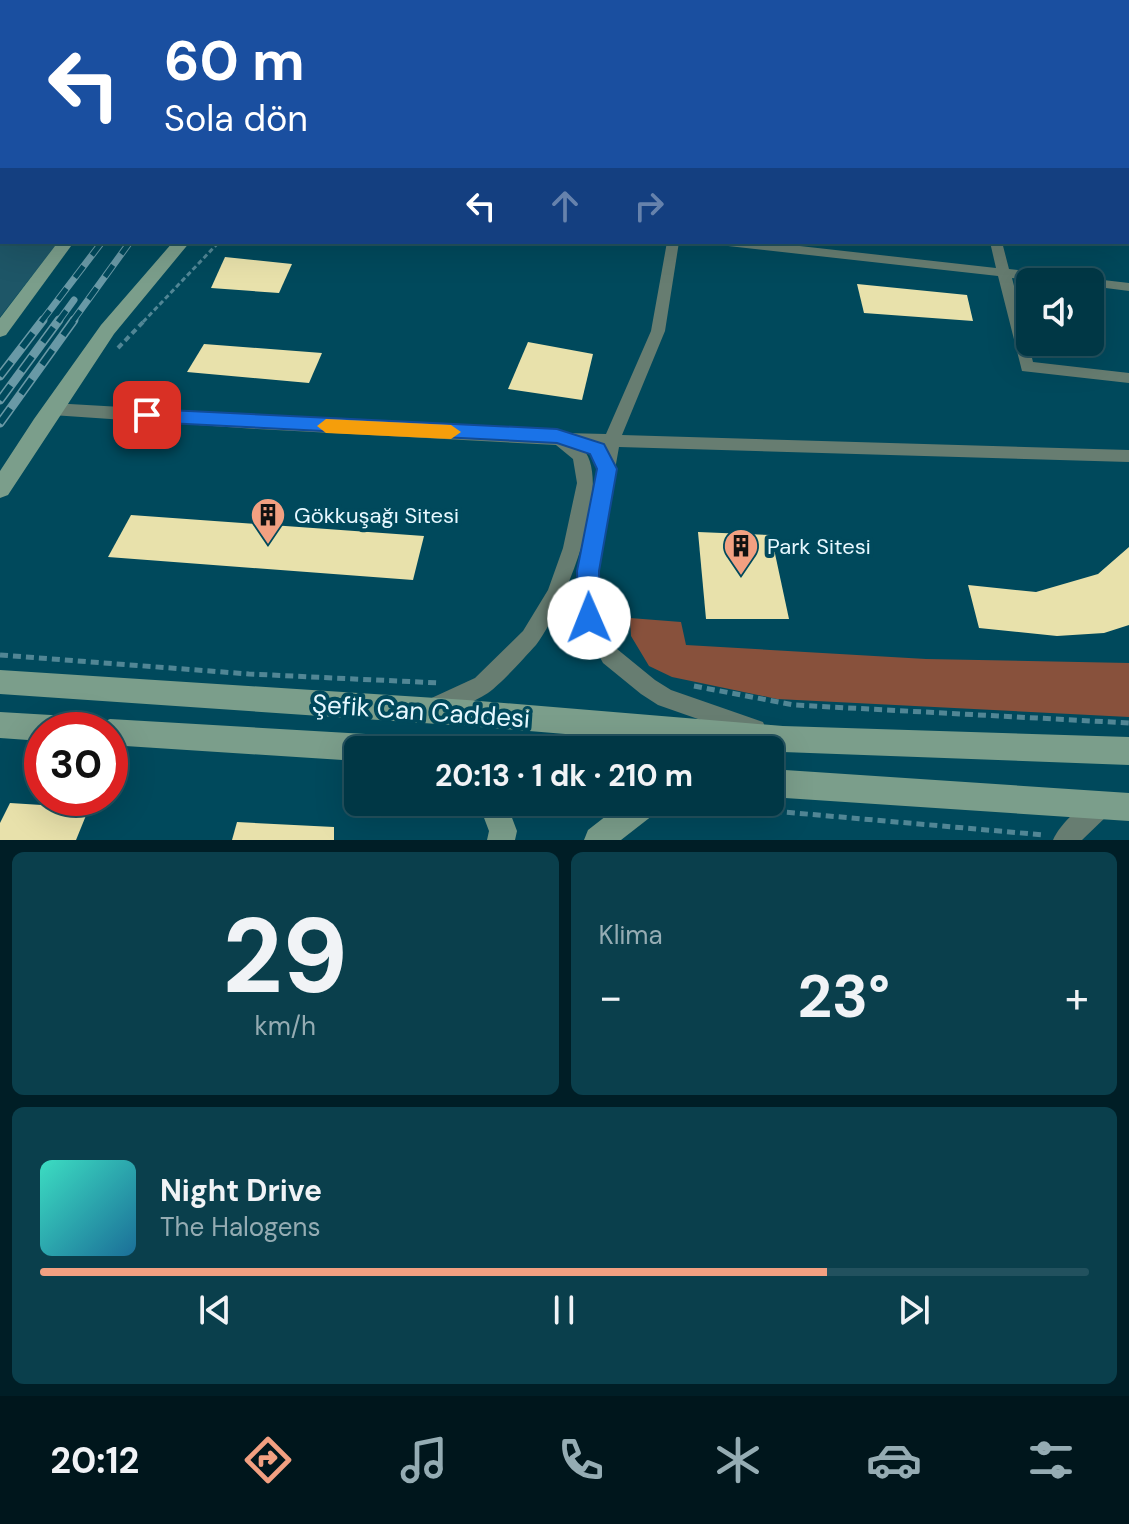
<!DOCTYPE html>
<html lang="tr">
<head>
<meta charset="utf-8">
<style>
	body { margin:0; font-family:"DM Sans",sans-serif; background:#0a3f4c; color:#f1f3f6; height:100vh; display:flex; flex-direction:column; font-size:30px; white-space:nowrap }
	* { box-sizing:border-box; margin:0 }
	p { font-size:26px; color:#95acb3 }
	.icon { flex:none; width:44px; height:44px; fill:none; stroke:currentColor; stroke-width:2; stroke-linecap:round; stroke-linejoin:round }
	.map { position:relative; height:840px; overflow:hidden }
	.details { display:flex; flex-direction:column; gap:12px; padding:12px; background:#001e26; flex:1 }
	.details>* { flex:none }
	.top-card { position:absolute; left:0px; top:0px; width:1130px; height:244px; box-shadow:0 8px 32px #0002,0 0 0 2px #22515e; background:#1a4fa0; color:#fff; overflow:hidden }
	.controls { position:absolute; left:1016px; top:268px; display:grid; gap:16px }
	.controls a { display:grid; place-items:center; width:88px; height:88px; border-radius:12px; background:#003745; box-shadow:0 8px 32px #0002,0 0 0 2px #22515e; font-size:40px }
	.speed { position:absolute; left:24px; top:712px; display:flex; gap:16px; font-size:40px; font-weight:700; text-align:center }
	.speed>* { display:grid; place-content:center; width:104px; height:104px; border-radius:50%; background:#003745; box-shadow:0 8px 32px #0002,0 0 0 2px #22515e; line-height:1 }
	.speed .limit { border:12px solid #d22; background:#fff; color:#111 }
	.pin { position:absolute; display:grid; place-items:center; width:68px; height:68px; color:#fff; margin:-34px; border-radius:16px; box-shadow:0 4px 12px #0006 }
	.me { position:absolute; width:88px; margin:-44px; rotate:359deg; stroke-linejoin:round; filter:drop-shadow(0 0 6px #0008) }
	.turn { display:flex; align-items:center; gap:28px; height:168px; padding:0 32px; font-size:36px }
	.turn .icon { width:104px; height:104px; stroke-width:2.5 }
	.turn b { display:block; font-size:56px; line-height:68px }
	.lanes { display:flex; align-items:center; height:76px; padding:0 32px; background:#0003; justify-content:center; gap:40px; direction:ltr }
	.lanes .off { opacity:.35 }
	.big { font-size:60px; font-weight:700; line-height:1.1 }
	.details .card { flex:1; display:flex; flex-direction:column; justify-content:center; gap:12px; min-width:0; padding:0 28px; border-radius:12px; background:#0a3f4c }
	.details .dial { align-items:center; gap:0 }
	.dial b { font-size:104px; line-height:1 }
	.song { display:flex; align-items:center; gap:24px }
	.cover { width:96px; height:96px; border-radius:12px; background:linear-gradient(135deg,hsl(170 70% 55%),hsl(200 70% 35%)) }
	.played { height:8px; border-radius:4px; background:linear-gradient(90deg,#f2a081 75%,#22515e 75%) }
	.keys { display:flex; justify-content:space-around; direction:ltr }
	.heat { display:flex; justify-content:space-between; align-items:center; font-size:44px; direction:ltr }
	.details .tiles { flex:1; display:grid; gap:12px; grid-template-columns:1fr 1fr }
	.card:last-child { grid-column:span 2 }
	.trip { position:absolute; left:344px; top:736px; width:440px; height:80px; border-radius:12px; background:#003745; box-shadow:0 8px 32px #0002,0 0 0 2px #22515e; font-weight:700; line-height:80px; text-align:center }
	.menu { display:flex; height:128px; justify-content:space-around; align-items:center; background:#00161c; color:#95acb3 }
	.menu .icon { width:56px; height:56px }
	.menu .active { color:#f2a081 }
	.menu b { font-size:36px; color:#f1f3f6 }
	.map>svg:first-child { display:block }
	.built { fill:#1e5667 }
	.green { fill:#88513c }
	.building { fill:#e8e1ab }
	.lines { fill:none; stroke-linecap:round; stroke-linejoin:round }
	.path-far2 { stroke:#518695; stroke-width:3; stroke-dasharray:5 3; stroke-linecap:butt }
	.path-far1 { stroke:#518695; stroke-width:4; stroke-dasharray:6 4; stroke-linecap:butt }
	.path { stroke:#518695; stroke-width:5; stroke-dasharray:8 5; stroke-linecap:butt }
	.street { fill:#677d71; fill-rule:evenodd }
	.secondary { fill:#7b9e8b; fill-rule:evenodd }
	.rail-far1-casing { stroke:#6999a6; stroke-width:7 }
	.rail-casing { stroke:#6999a6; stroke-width:9 }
	.rail-far1 { stroke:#00495c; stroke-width:5; stroke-dasharray:14; stroke-linecap:butt }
	.rail { stroke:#00495c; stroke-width:6; stroke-dasharray:18; stroke-linecap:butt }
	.route { fill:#1a73e8; stroke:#114b97; stroke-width:2 }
	.slow { fill:#f59e0b }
	.labels { text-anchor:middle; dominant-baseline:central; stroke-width:8; stroke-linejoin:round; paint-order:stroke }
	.poi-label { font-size:22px; fill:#e6f8ff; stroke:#00495c; text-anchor:start }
	.near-street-label { font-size:26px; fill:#e6f8ff; stroke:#00495c }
</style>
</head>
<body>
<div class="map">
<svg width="1129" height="840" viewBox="0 0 1129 840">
	<rect width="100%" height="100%" fill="#00495c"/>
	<!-- built -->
	<path class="built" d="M0 150 2 242H58L0 317Z"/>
	<!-- green -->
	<path class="green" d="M630 618 681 622 686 645 926 659 1129 663V717L777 699 672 677 649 666 631 636Z"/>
	<!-- building -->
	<g class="building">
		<path d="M225 257 292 264 279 293 211 288Z"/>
		<path d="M857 284 967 295 973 321 864 313Z"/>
		<path d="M528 342 593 354 582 400 508 389Z"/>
		<path d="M204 344 322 353 309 383 187 372Z"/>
		<path d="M131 515 424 536 413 580 108 557Z"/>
		<path d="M698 532 771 535 789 619H706Z"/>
		<path d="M1129 547V625L1104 633 1057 636 979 628 968 585 1036 592 1098 574Z"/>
		<path d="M10 803 89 808 76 840H0V823Z"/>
		<path d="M237 822 334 827V840H232Z"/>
	</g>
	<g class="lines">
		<!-- path-far2 -->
		<path class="path-far2" d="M143 322 219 242"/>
		<!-- path-far1 -->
		<path class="path-far1" d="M118 348 145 320"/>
		<!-- path -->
		<g class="path">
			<path d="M0 655 249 674 440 683"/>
			<path d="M694 686 794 705 1129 723"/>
			<path d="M564 802 601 809"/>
			<path d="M670 808 761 810 1044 835"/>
		</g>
		<!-- street -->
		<g class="street">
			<path d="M0 0H8L9 2 2 4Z"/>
			<rect x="688" y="0" width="8" height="2"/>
			<path d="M890 0H898L899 2H891Z"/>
			<rect x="979" y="0" width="8" height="2"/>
			<path d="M1048 0H1056L1057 2H1049Z"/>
			<rect x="0" y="23" width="2" height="6"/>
			<path d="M0 86H2L0 93Z"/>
			<rect x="1128" y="102" width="1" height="6"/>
			<rect x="1128" y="226" width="1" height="9"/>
			<path d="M667 242H679L665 331 622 435 1129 450V462L619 447 597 571 599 617 617 649 655 680 671 690 763 722 766 729 763 736 755 739 658 705 641 694 603 663 582 624 579 618V571L602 447 580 446C618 477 562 612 536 645 524 658 502 683 488 693 472 703 450 711 432 718L425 715 422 708 425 701 475 678 523 631 548 590 563 548 577 483 573 459 556 445 257 429 52 415 44 409 52 403 551 432 557 430 564 433 606 434 651 331Z"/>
			<path d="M722 242H764L996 268 990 242H1002L1009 269 1129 283V291L1090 286V282H1049L1012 278 1033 362 1129 373V383L1022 371 998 276 728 246Z"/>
			<path d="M1102 794 1110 797 1113 805 1110 813 1082 840H1053C1060 823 1085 801 1102 794Z"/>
		</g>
		<!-- secondary -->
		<g class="secondary">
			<path d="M261 0H273L259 2Z"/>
			<path d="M360 0H372L358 2Z"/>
			<rect x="0" y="137" width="2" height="8"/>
			<path d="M58 242H74L6 335 0 337V318Z"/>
			<path d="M173 242H190L114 334 8 495 0 498V471L34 419 101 325Z"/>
			<path d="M0 670 467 700 783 726 1129 737V765L783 752 467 726 0 694Z"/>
			<path d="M0 712 85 717 94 721 98 729 101 723 110 719 400 736 410 740 414 750H358V761L110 745V730H42V741L0 738Z"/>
			<path d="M770 769 1129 793V821L770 797Z"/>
			<path d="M478 802H506L517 831 515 840H487L489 831Z"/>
			<path d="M624 802H661L657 812 621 840H584L588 830Z"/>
		</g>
		<defs>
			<g id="rail-far1">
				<path d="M41 322 102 242"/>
				<path d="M58 322 74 300"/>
				<path d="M72 322 130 242"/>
			</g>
			<g id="rail">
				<path d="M0 376 43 320"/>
				<path d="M0 400 59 320"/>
				<path d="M0 423 74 320"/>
			</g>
		</defs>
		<!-- rail-far1 casing -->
		<use href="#rail-far1" class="rail-far1-casing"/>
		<!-- rail casing -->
		<use href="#rail" class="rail-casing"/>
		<!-- rail-far1 -->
		<use href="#rail-far1" class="rail-far1"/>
		<!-- rail -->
		<use href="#rail" class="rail"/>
	</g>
	<!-- route -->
	<path class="route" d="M147 409 557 429 604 444 617 469 599 571 600 618 597 625 589 628 581 625 578 618 577 571 597 469 590 454 557 443 147 422 138 415Z"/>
	<!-- slow -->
	<path class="slow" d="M326 419 451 425 461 432 451 439 326 433 317 426Z"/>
	<!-- icons -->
	<defs>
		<symbol id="building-pin" viewBox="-11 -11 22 30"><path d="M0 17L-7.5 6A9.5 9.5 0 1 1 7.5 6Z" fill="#f2a081" stroke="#00495c"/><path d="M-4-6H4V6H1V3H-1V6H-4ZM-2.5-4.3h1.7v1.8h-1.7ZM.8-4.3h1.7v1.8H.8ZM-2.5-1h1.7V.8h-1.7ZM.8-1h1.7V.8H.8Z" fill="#111"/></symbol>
	</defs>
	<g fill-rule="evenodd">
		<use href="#building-pin" x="248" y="495" width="40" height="54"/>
		<use href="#building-pin" x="721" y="526" width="40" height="54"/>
	</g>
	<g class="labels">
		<!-- poi labels -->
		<g class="poi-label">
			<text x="294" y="515">Gökkuşağı Sitesi</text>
			<text x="767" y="546">Park Sitesi</text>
		</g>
		<!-- near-street labels -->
		<g class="near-street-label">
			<text transform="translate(421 711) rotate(4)">Şefik Can Caddesi</text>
		</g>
	</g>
</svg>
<div class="controls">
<a><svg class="icon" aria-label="sound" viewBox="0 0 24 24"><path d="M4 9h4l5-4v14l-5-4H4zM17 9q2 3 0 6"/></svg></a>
</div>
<div class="speed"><div class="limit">30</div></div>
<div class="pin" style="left:147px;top:415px;background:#d93025"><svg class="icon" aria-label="arrive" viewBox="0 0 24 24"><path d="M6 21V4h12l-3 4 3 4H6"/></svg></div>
<svg class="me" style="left:589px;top:618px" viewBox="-20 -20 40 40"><circle r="19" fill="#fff"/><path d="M0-13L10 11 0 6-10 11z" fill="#1a73e8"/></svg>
<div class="trip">20:13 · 1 dk · 210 m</div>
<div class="top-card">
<div class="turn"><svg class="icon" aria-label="left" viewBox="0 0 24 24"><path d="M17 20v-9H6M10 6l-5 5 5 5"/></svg><div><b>60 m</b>Sola dön</div></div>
<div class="lanes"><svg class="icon" aria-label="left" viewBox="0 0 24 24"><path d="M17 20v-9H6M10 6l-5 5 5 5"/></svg><svg class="icon off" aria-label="ahead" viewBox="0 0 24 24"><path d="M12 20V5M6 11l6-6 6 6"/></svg><svg class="icon off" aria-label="right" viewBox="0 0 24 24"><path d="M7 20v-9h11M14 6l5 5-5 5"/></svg></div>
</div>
</div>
<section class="details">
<div class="tiles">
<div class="card dial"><b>29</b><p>km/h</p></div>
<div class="card"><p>Klima</p>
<div class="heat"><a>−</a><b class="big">23°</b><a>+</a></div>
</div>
<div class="card">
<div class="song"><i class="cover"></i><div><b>Night Drive</b><p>The Halogens</p></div></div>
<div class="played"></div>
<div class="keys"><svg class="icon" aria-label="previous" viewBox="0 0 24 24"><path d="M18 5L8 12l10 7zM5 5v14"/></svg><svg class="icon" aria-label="pause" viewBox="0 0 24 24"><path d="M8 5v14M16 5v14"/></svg><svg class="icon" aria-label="next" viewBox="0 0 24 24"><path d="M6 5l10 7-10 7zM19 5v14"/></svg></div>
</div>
</div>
</section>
<nav class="menu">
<b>20:12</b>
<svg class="icon active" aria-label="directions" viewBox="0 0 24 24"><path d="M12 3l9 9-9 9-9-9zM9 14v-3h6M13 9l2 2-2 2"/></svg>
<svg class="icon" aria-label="music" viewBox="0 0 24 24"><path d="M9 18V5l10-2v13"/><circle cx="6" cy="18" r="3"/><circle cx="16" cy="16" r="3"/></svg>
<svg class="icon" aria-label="phone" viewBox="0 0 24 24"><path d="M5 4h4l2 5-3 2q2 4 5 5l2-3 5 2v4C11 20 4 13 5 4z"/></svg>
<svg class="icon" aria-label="climate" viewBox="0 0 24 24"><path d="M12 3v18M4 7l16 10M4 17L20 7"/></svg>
<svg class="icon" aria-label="car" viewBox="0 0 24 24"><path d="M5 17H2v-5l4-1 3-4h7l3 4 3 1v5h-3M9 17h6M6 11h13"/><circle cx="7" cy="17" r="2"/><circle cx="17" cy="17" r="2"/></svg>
<svg class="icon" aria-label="filters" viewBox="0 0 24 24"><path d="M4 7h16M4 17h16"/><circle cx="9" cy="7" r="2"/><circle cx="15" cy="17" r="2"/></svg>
</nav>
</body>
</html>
